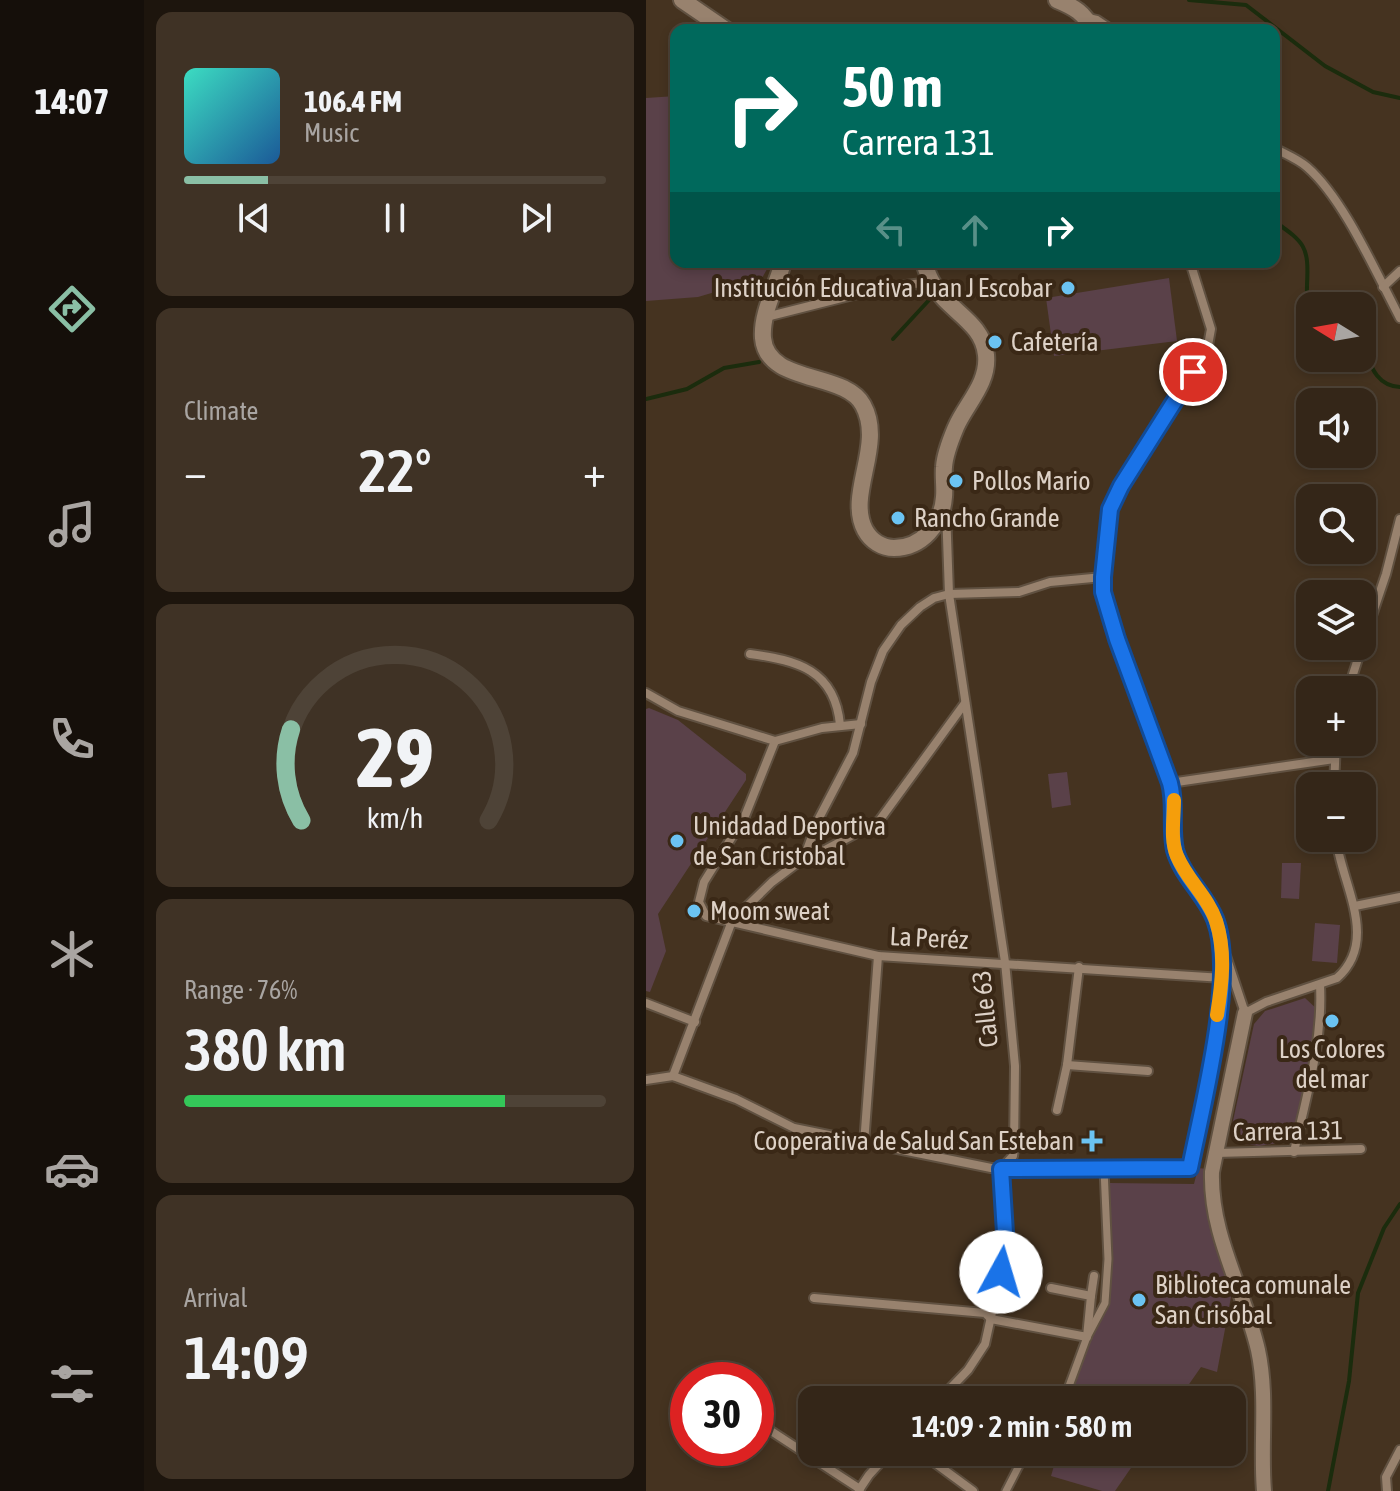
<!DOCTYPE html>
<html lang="en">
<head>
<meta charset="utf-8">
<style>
	body { margin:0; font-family:"Asap Condensed",sans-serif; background:#3f3225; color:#f1f3f6; height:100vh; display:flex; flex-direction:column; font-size:30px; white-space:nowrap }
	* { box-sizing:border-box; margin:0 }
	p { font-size:26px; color:#a9a5a2 }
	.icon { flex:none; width:44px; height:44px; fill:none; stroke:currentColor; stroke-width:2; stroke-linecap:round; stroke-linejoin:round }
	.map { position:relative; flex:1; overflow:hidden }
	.sheet { display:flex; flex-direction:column; gap:12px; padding:12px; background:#1d150d; width:502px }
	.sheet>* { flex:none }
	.top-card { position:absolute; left:24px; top:24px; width:610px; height:244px; border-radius:16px; box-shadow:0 4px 12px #0003,0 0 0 2px #4e4337; background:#00695c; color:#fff; overflow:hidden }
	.needle { width:52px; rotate:281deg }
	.controls { position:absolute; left:650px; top:292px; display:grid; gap:16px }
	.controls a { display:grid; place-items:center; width:80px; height:80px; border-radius:16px; background:#342618; box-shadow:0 4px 12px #0003,0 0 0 2px #4e4337; font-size:40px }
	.speed { position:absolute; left:24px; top:1362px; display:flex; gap:16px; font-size:40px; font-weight:700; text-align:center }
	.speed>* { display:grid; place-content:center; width:104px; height:104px; border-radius:50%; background:#342618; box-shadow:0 4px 12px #0003,0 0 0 2px #4e4337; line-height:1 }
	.speed .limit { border:12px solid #d22; background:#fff; color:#111 }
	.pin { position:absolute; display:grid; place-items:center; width:68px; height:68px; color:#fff; margin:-34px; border:4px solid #fff; border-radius:50%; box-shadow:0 2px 8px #0007 }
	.me { position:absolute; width:88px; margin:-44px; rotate:6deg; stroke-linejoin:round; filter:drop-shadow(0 0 6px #0008) }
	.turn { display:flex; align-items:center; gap:28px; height:168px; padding:0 40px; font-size:36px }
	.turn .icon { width:104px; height:104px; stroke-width:2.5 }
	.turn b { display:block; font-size:56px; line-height:68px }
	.lanes { display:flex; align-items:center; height:76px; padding:0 40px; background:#0003; justify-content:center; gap:40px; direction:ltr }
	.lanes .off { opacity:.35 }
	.big { font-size:60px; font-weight:600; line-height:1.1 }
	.sheet .tile { flex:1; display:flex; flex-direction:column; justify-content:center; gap:12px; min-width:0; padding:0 28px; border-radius:16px; background:#3f3225 }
	.sheet .dial { align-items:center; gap:0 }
	.dial svg { height:208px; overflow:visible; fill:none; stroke:#4e4337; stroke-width:7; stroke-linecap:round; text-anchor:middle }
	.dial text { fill:#f1f3f6; stroke:none }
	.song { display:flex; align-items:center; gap:24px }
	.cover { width:96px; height:96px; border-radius:12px; background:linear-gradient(135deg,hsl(170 70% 55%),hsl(210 70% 35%)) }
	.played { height:8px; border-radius:4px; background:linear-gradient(90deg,#8abfa5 20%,#4e4337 20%) }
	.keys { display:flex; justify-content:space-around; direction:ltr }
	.heat { display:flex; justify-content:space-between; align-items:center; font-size:44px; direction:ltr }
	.charge { height:12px; border-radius:6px; background:linear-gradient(90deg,#34c759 76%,#4e4337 0) }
	.trip { position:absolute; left:152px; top:1386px; width:448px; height:80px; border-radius:16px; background:#342618; box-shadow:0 4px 12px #0003,0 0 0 2px #4e4337; font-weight:600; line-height:80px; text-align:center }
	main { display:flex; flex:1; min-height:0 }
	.tab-bar { display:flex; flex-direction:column; width:144px; justify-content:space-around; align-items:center; background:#150f0a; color:#a9a5a2 }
	.tab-bar .icon { width:56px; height:56px }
	.tab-bar .selected { color:#8abfa5 }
	.tab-bar b { font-size:36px; color:#f1f3f6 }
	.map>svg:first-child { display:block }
	.green { fill:#5a4149 }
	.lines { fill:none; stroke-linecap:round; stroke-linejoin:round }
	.stream { stroke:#1b2c0d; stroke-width:4 }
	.pedestrian-casing { stroke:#605141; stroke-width:11 }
	.minor-casing { stroke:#605141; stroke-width:12 }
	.tertiary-casing { stroke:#605141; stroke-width:18 }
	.secondary-casing { stroke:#605141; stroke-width:20 }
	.pedestrian { stroke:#98826e; stroke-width:7 }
	.minor { stroke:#98826e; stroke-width:8 }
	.tertiary { stroke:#98826e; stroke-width:14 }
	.secondary { stroke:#98826e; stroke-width:16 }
	.route-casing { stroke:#114b97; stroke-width:20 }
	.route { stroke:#1a73e8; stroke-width:14 }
	.slow { stroke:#f59e0b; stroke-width:14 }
	.poi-dot { fill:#6bc3f2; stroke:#3a2816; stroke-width:3 }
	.labels { text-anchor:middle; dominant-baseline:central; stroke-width:8; stroke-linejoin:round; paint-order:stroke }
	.poi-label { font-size:26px; fill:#ddd1c6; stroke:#3a2816; text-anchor:start }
	.street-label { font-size:26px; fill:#ddd1c6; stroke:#3a2816 }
</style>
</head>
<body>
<main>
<nav class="tab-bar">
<b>14:07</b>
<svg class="icon selected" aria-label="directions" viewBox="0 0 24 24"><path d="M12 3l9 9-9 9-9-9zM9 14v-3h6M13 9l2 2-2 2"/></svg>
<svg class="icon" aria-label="music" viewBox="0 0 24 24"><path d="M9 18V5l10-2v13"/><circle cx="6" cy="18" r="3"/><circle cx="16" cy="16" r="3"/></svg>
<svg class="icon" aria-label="phone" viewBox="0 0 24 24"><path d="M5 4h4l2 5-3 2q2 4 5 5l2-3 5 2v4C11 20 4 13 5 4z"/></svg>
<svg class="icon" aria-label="climate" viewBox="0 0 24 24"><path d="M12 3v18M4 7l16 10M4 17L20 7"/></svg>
<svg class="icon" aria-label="car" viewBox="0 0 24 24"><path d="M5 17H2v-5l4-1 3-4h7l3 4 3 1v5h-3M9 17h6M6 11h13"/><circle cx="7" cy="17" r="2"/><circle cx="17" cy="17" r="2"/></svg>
<svg class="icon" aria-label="filters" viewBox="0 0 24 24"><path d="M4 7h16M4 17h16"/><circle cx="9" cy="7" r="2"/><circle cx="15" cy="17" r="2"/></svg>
</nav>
<section class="sheet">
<div class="tile">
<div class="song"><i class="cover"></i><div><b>106.4 FM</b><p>Music</p></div></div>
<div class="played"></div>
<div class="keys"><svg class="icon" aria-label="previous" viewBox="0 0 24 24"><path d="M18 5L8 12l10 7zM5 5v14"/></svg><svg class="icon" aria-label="pause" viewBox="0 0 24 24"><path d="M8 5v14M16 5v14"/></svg><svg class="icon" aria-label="next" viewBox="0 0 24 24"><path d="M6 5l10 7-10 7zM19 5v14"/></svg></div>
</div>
<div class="tile"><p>Climate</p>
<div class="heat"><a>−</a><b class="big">22°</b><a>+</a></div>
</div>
<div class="tile dial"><svg viewBox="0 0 100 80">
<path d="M14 69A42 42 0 1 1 86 69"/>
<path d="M14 69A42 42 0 0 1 10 34" stroke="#8abfa5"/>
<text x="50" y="56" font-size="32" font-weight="700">29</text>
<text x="50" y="72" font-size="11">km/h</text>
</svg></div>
<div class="tile"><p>Range · 76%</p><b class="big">380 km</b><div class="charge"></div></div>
<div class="tile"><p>Arrival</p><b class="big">14:09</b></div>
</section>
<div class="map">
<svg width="754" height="1491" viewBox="0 0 754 1491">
	<rect width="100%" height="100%" fill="#453320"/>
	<!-- green -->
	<g class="green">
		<path d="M30 96V262H125L116 278 52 297 0 301V98Z"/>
		<path d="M523 278 531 341 408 356 400 298Z"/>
		<path d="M3 708 32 720 100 774V780L12 914 20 951 4 992 0 991V709Z"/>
		<path d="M421 772 425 805 406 808 402 774Z"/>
		<path d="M636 863H655L653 899 635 898Z"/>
		<path d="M669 923 694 925 691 963 666 961Z"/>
		<path d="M659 998 672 1010V1023L650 1140 613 1146 592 1143 585 1130 608 1024 619 1011Z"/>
		<path d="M552 1168 571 1170 576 1245 585 1297 571 1372 555 1367 532 1400H425L440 1345 462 1304 465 1258 463 1183 548 1184Z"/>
		<path d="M412 1452H496L469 1491H456L405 1476Z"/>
	</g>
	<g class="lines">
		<!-- stream -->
		<g class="stream">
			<path d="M543 0 600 5 679 66 727 92 754 98"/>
			<path d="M628 221C659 243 663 246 661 285 661 294 660 302 664 310"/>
			<path d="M247 339 284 299"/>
			<path d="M716 344C724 363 729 386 754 387"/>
			<path d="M0 399 41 389 78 368 113 362"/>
			<path d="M682 1491 703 1381 712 1293 738 1228 754 1204"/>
		</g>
		<defs>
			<g id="pedestrian">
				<path d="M406 1400 410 1393 419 1397 441 1337 459 1303 462 1259 458 1169"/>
				<path d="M360 1491 380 1452"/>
			</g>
			<g id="minor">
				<path d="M442 18 451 20 466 30"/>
				<path d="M628 148C639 154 652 159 661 167 698 199 730 273 754 318"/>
				<path d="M737 287 754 271"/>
				<path d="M120 317 235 288 285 282"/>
				<path d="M716 645 740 574 754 519"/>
				<path d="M104 654C151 660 189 670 194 725"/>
				<path d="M702 690 716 646"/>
				<path d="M0 693 32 711 129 741 99 816 58 882 53 902 60 916 232 956 577 978"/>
				<path d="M129 741 176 728 215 724"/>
				<path d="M524 783 688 759"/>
				<path d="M688 786 690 742"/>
				<path d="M158 858 172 820 207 753 225 682 237 651 255 625 274 607 288 598 303 594 373 592 404 582 457 577"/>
				<path d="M709 906 754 897"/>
				<path d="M580 956 599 1013 620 1002 691 978C734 940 695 883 690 838"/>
				<path d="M0 1003 49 1022"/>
				<path d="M421 1065 502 1071"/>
				<path d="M27 1076 86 921 126 882 158 858 179 850 233 821 319 703"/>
				<path d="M0 1080 27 1076 90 1099 148 1128 345 1168H544C556 1107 591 974 569 919 560 894 536 876 529 850 524 828 530 805 524 783L457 592 464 509 475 486 561 351 565 329 544 262"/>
				<path d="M411 1110 421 1065 433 967"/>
				<path d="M218 1144 232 956"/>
				<path d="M648 1152C660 1097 677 1042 674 985"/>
				<path d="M570 1153 715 1149"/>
				<path d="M445 1296 448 1276"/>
				<path d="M168 1298 339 1313 345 1319 441 1337 445 1296 405 1288"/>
				<path d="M293 1400 322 1370 339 1344 360 1249 355 1169 367 1156 368 1149 369 1066 359 962 303 594 300 509"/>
				<path d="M111 1418 125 1431 214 1489"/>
				<path d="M274 1452 327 1491"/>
				<path d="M213 1490 223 1475 244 1452"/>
				<path d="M741 1491 740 1477 754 1450"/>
			</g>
			<path id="tertiary" d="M599 1013 566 1172C564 1236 598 1289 612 1350 622 1396 614 1444 618 1491"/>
			<g id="secondary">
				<path d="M36 0 80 30"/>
				<path d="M411 0C428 7 439 13 446 30"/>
				<path d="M137 262C131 286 115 313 117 338 121 385 199 371 217 405 239 445 200 494 219 530 225 541 236 548 248 548 276 548 296 524 298 497 299 487 297 477 298 467 299 453 305 439 310 427 320 404 343 383 340 355 337 322 302 311 287 284 283 278 280 269 278 262"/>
			</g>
		</defs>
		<!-- pedestrian casing -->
		<use href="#pedestrian" class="pedestrian-casing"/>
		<!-- minor casing -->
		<use href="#minor" class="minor-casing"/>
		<!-- tertiary casing -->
		<use href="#tertiary" class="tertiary-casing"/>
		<!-- secondary casing -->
		<use href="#secondary" class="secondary-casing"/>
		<!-- pedestrian -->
		<use href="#pedestrian" class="pedestrian"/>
		<!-- minor -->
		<use href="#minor" class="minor"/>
		<!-- tertiary -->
		<use href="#tertiary" class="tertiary"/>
		<!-- secondary -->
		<use href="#secondary" class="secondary"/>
	</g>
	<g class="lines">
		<defs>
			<path id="route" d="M355 1272 360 1249 355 1169 544 1168C556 1107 591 975 569 919 559 894 536 876 529 850 524 828 530 805 524 783L471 639 457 592V577L464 509 475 486 547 372"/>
		</defs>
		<!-- route casing -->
		<use href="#route" class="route-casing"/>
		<!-- route -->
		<use href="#route" class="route"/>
		<!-- slow -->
		<path class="slow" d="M528 800C528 819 524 839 531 856 541 880 562 897 570 921 580 952 576 984 571 1015"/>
	</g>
	<!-- markers -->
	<g class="poi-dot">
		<circle cx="422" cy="288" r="8"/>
		<circle cx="349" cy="342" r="8"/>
		<circle cx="310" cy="481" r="8"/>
		<circle cx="252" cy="518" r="8"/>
		<circle cx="31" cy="841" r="8"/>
		<circle cx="48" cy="911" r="8"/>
		<circle cx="686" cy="1021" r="8"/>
		<path d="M442 1129h8v8h8v8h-8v8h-8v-8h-8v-8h8z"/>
		<circle cx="493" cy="1300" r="8"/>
	</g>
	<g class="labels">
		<!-- poi labels -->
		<g class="poi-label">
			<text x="406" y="288" text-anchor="end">Institución Educativa Juan J Escobar</text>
			<text x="365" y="342">Cafetería</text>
			<text x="326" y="481">Pollos Mario</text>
			<text x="268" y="518">Rancho Grande</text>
			<text x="47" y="826">Unidadad Deportiva<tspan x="47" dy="30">de San Cristobal</tspan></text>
			<text x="64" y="911">Moom sweat</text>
			<text x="686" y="1049" text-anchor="middle">Los Colores<tspan x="686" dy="30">del mar</tspan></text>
			<text x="428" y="1141" text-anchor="end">Cooperativa de Salud San Esteban</text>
			<text x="509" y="1285">Biblioteca comunale<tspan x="509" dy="30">San Crisóbal</tspan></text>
		</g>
		<!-- street labels -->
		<g class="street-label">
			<text transform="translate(283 938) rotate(3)">La Peréz</text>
			<text transform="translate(339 1009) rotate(-96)">Calle 63</text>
			<text transform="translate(642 1131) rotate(-1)">Carrera 131</text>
		</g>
	</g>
</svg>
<div class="controls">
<a><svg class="needle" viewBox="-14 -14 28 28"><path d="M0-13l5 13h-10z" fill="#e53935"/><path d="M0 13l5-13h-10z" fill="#a9a5a2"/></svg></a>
<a><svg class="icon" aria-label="sound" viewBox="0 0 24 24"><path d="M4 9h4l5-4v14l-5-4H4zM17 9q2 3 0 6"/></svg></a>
<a><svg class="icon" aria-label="search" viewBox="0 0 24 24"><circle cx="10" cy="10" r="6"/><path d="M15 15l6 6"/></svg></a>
<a><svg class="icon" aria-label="layers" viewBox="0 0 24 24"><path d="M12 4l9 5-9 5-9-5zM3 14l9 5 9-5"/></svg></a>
<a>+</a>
<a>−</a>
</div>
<div class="speed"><div class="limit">30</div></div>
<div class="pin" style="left:547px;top:372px;background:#d93025"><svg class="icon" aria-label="arrive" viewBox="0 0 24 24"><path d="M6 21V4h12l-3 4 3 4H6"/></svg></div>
<svg class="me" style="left:355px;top:1272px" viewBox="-20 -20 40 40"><circle r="19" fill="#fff"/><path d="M0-13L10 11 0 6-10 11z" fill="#1a73e8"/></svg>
<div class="trip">14:09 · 2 min · 580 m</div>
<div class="top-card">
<div class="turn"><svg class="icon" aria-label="right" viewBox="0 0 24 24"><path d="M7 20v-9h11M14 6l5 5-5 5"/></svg><div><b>50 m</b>Carrera 131</div></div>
<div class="lanes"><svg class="icon off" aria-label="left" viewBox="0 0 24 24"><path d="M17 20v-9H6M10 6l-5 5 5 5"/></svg><svg class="icon off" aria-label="ahead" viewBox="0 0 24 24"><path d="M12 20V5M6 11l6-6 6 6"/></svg><svg class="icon" aria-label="right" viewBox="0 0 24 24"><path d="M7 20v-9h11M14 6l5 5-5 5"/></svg></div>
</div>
</div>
</main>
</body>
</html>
